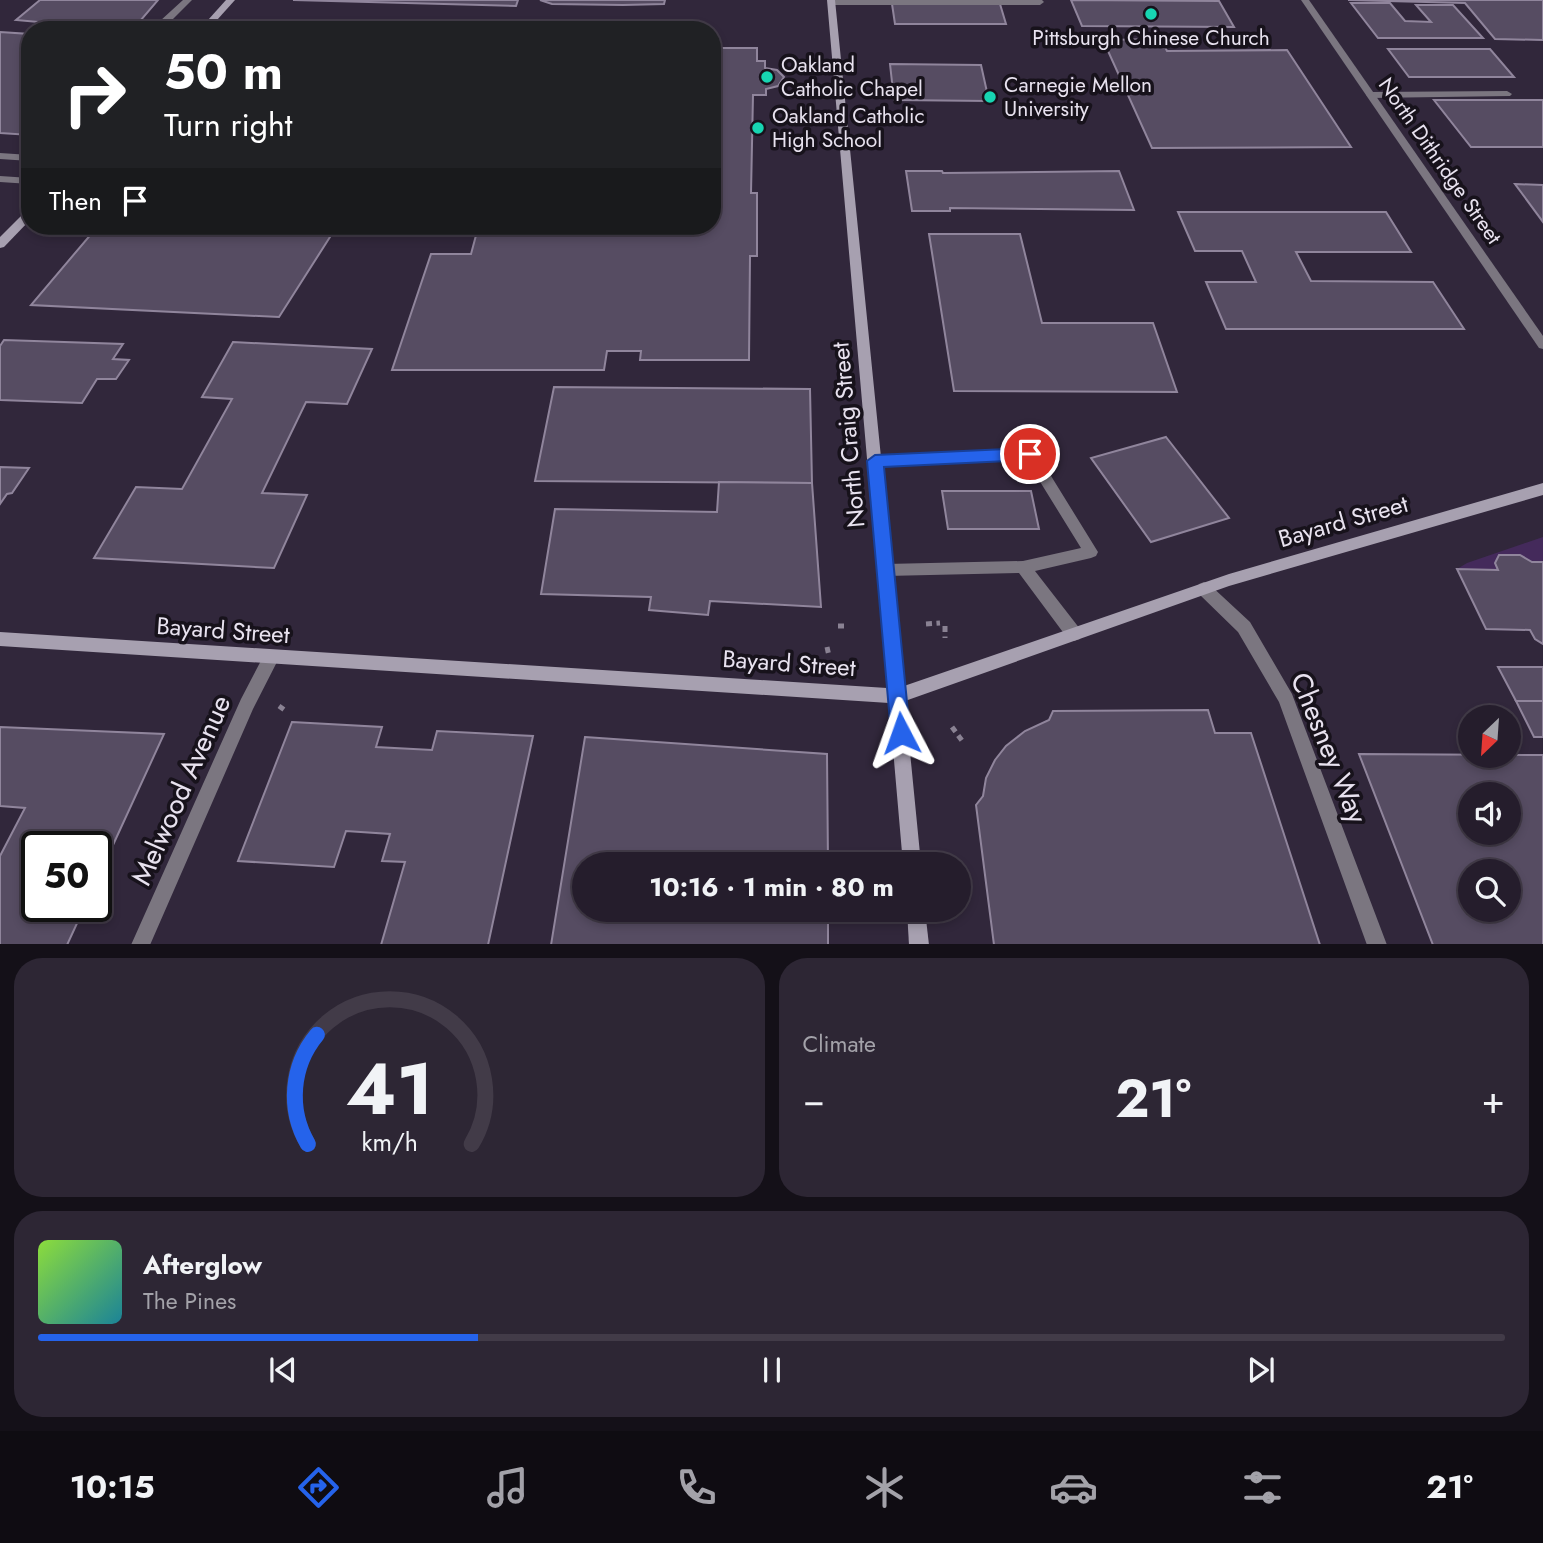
<!DOCTYPE html>
<html lang="en">
<head>
<meta charset="utf-8">
<style>
	body { margin:0; font-family:Jost,sans-serif; background:#2d2634; color:#f1f3f6; height:100vh; display:flex; flex-direction:column; font-size:26px; white-space:nowrap }
	* { box-sizing:border-box; margin:0 }
	p { font-size:23px; color:#a3a2a9 }
	.icon { flex:none; width:38px; height:38px; fill:none; stroke:currentColor; stroke-width:2; stroke-linecap:round; stroke-linejoin:round }
	.map { position:relative; height:944px; overflow:hidden }
	.sheet { display:flex; flex-direction:column; gap:14px; padding:14px; background:#141018; flex:1 }
	.sheet>* { flex:none }
	.banner { position:absolute; left:21px; top:21px; width:700px; height:214px; border-radius:28px; box-shadow:0 4px 10px #0003,0 0 0 2px #423b48; background:#202124; color:#fff; overflow:hidden }
	.needle { width:46px; rotate:205deg }
	.controls { position:absolute; left:1458px; top:705px; display:grid; gap:14px }
	.controls a { display:grid; place-items:center; width:63px; height:63px; border-radius:50%; background:#251d2c; box-shadow:0 4px 10px #0003,0 0 0 2px #423b48; font-size:35px }
	.speed { position:absolute; left:21px; top:831px; display:flex; gap:14px; font-size:35px; font-weight:700; text-align:center }
	.speed>* { display:grid; place-content:center; width:91px; height:91px; border-radius:50%; background:#251d2c; box-shadow:0 4px 10px #0003,0 0 0 2px #423b48; line-height:1 }
	.speed .limit { border:4px solid #111; border-radius:10px; background:#fff; color:#111 }
	.pin { position:absolute; display:grid; place-items:center; width:60px; height:60px; color:#fff; margin:-30px; border:4px solid #fff; border-radius:50%; box-shadow:0 2px 7px #0007 }
	.me { position:absolute; width:77px; margin:-38px; rotate:356deg; stroke-linejoin:round; filter:drop-shadow(0 0 5px #0008) }
	.turn { display:flex; align-items:center; gap:24px; height:147px; padding:0 28px; font-size:32px }
	.turn .icon { width:91px; height:91px; stroke-width:2.5 }
	.turn b { display:block; font-size:49px; line-height:60px }
	.then { display:flex; align-items:center; height:66px; padding:0 28px; background:#0003; gap:14px; font-size:26px }
	.big { font-size:52px; font-weight:700; line-height:1.1 }
	.sheet .tile { flex:1; display:flex; flex-direction:column; justify-content:center; gap:10px; min-width:0; padding:0 24px; border-radius:28px; background:#2d2634 }
	.sheet .dial { align-items:center; gap:0 }
	.dial svg { height:182px; overflow:visible; fill:none; stroke:#423b48; stroke-width:7; stroke-linecap:round; text-anchor:middle }
	.dial text { fill:#f1f3f6; stroke:none }
	.song { display:flex; align-items:center; gap:21px }
	.cover { width:84px; height:84px; border-radius:10px; background:linear-gradient(135deg,hsl(90 70% 55%),hsl(190 70% 35%)) }
	.played { height:7px; border-radius:4px; background:linear-gradient(90deg,#2563eb 30%,#423b48 30%) }
	.keys { display:flex; justify-content:space-around; direction:ltr }
	.heat { display:flex; justify-content:space-between; align-items:center; font-size:38px; direction:ltr }
	.sheet .tiles { flex:1; display:grid; gap:14px; grid-template-columns:1fr 1fr }
	.tile:last-child { grid-column:span 2 }
	.trip { position:absolute; left:572px; top:852px; width:399px; height:70px; border-radius:35px; background:#251d2c; box-shadow:0 4px 10px #0003,0 0 0 2px #423b48; font-weight:700; line-height:70px; text-align:center }
	.dock { display:flex; height:112px; justify-content:space-around; align-items:center; background:#0f0c12; color:#a3a2a9 }
	.dock .icon { width:49px; height:49px }
	.dock .selected { color:#2563eb }
	.dock b { font-size:32px; color:#f1f3f6 }
	.map>svg:first-child { display:block }
	.green { fill:#442a5b }
	.building { fill:#564c62; stroke:#90859c; stroke-width:2; fill-rule:evenodd }
	.lines { fill:none; stroke-linecap:round; stroke-linejoin:round }
	.path { stroke:#8a8293; stroke-width:5; stroke-dasharray:6 4.5; stroke-linecap:butt }
	.lane { fill:#7b7680; fill-rule:evenodd }
	.street { fill:#7b7680; fill-rule:evenodd }
	.secondary { fill:#a7a0b0; fill-rule:evenodd }
	.route { fill:#2563eb; stroke:#184099; stroke-width:2 }
	.poi-dot { fill:#17d5b2; stroke:#17121b; stroke-width:2.5 }
	.labels { text-anchor:middle; dominant-baseline:central; stroke-width:7; stroke-linejoin:round; paint-order:stroke }
	.far-poi-label { font-size:21px; fill:#e8e2ef; stroke:#17121b; text-anchor:start }
	.far-street-label { font-size:21px; fill:#e8e2ef; stroke:#17121b }
	.street-label { font-size:24px; fill:#e8e2ef; stroke:#17121b }
	.near-street-label { font-size:28px; fill:#e8e2ef; stroke:#17121b }
</style>
</head>
<body>
<div class="map">
<svg width="1543" height="945" viewBox="0 0 1543 945">
	<rect width="100%" height="100%" fill="#31273b"/>
	<!-- green -->
	<path class="green" d="M1543 537V562H1532L1520 555H1499L1495 563 1498 570 1457 569 1467 563Z"/>
	<!-- building -->
	<g class="building">
		<path d="M40 0H158L135 27 128 30 16 20Z"/>
		<path d="M293 0H518L516 6Z"/>
		<path d="M540 0H665L664 4 623 5 552 4Z"/>
		<path d="M1071 0 1219 1 1234 27 1082 26Z"/>
		<path d="M1348 0H1543V40L1495 39 1465 3Z"/>
		<path d="M1351 3H1390L1405 21 1431 22 1416 5H1453L1483 38H1378Z"/>
		<path d="M892 4H1000L1006 24H895Z"/>
		<path d="M0 32 30 34V135L0 133Z"/>
		<path d="M1161 39 1167 51 1287 50 1351 147 1152 148 1103 40Z"/>
		<path d="M712 48H757V61H765V68L777 70 784 77 778 86 766 89V95H753L751 193H757V256H750L749 360H640L641 351H607L604 370H392L431 254H471L478 228H497L498 226H712Z"/>
		<path d="M1388 49H1490L1514 77H1409Z"/>
		<path d="M890 64 981 65 989 101 894 100Z"/>
		<path d="M1434 100H1543V147H1471Z"/>
		<path d="M906 171H942L943 173 1119 171 1134 210 950 208V211H912Z"/>
		<path d="M1515 184 1543 185V222Z"/>
		<path d="M1178 212H1386L1411 252H1296L1311 281 1433 282 1464 329H1226L1206 282H1256L1242 251H1195Z"/>
		<path d="M98 226H337L279 317 31 305Z"/>
		<path d="M929 234H1020L1042 323H1153L1177 392 954 391Z"/>
		<path d="M4 340 123 344 113 359 129 360 116 379H97L82 403 0 400V346Z"/>
		<path d="M233 342 372 349 347 404 306 402 262 493 307 495 274 568 94 558 136 487 182 489 232 399 202 397Z"/>
		<path d="M554 387 810 389 812 483 535 481Z"/>
		<path d="M1166 437 1229 518 1151 542 1091 458Z"/>
		<path d="M0 467 29 468 12 493 7 494 0 504Z"/>
		<path d="M719 482 812 483 821 607 710 601 708 615 649 610 651 597 541 594 555 509 717 512Z"/>
		<path d="M942 491H1031L1039 529H948Z"/>
		<path d="M1499 555H1520L1532 562H1543V644L1535 639 1530 630 1486 629 1457 569 1498 570 1495 563Z"/>
		<path d="M1498 667H1543V701H1516Z"/>
		<path d="M1516 701H1543V737H1534Z"/>
		<path d="M1208 710 1215 733H1251L1320 945H994L976 805 983 796 986 778 995 760 1006 746 1025 731 1049 720 1053 711Z"/>
		<path d="M292 722 382 727 376 747 432 750 437 731 533 736 488 945H381L405 862 382 861 390 834 346 831 334 867 238 861Z"/>
		<path d="M0 727 164 734 96 882V847H37V906H85L67 945H0V856L25 808 0 806Z"/>
		<path d="M585 737 827 754 828 864H584V910H828V945H551Z"/>
		<path d="M1359 754 1543 755V945H1433ZM1470 794H1508V833H1470ZM1470 872H1508V910H1470Z"/>
	</g>
	<g class="lines">
		<!-- path -->
		<g class="path">
			<path d="M926 624 940 623"/>
			<path d="M838 626H846"/>
			<path d="M945 626V638"/>
			<path d="M827 647 829 656"/>
			<path d="M279 706 286 711"/>
			<path d="M952 727 963 742"/>
		</g>
		<!-- lane -->
		<g class="lane">
			<path d="M183 0H192L168 24 203 26 207 30 161 28 160 21Z"/>
			<path d="M828 0H1042L1044 2 1040 5H831L828 4Z"/>
			<path d="M1507 91 1512 94 1510 96 1371 98 1366 95 1371 92Z"/>
			<path d="M0 153 30 155V161L0 159Z"/>
			<path d="M0 176 30 178V184L0 182Z"/>
			<path d="M1030 449 1035 450 1098 552 1096 556 1091 558 1035 571 1080 629 1082 634 1080 639 1074 641 1068 639 1019 573 886 576 881 574 878 570 881 566 886 564 1023 561 1081 548 1026 459 875 467 870 466 868 462 870 458 875 457Z"/>
			<path d="M1204 582 1209 584 1250 622 1292 694 1387 945H1367L1279 702 1238 632 1199 594 1196 589 1199 584Z"/>
		</g>
		<!-- street -->
		<g class="street">
			<path d="M1301 0H1309L1543 336V349L1539 348Z"/>
			<path d="M271 651 277 653 279 658 253 709 150 945H131L241 699 265 653Z"/>
		</g>
		<!-- secondary -->
		<g class="secondary">
			<path d="M226 0H235L208 30H199Z"/>
			<path d="M827 0H835L904 686 1229 574 1543 483V495L1229 586 905 701 921 864H903L889 703 0 646V632L887 688Z"/>
			<path d="M30 210V220L4 247 0 248V237L26 211Z"/>
			<path d="M907 910H925L929 945H909Z"/>
		</g>
	</g>
	<!-- route -->
	<path class="route" d="M1030 448 1038 454 1030 460 884 467 910 733 908 739 901 742 894 739 891 733 867 461 875 455Z"/>
	<!-- markers -->
	<g class="poi-dot">
		<circle cx="1151" cy="14" r="7"/>
		<circle cx="767" cy="77" r="7"/>
		<circle cx="990" cy="97" r="7"/>
		<circle cx="758" cy="128" r="7"/>
	</g>
	<g class="labels">
		<!-- far-poi labels -->
		<g class="far-poi-label">
			<text x="1151" y="38" text-anchor="middle">Pittsburgh Chinese Church</text>
			<text x="781" y="65">Oakland<tspan x="781" dy="24">Catholic Chapel</tspan></text>
			<text x="1004" y="85">Carnegie Mellon<tspan x="1004" dy="24">University</tspan></text>
			<text x="772" y="116">Oakland Catholic<tspan x="772" dy="24">High School</tspan></text>
		</g>
		<!-- far-street labels -->
		<g class="far-street-label">
			<text transform="translate(1440 161) rotate(55)">North Dithridge Street</text>
		</g>
		<!-- street labels -->
		<g class="street-label">
			<text transform="translate(848 435) rotate(-95)">North Craig Street</text>
			<text transform="translate(1343 521) rotate(-16)">Bayard Street</text>
			<text transform="translate(223 630) rotate(4)">Bayard Street</text>
			<text transform="translate(789 663) rotate(4)">Bayard Street</text>
		</g>
		<!-- near-street labels -->
		<g class="near-street-label">
			<text transform="translate(1329 748) rotate(68)">Chesney Way</text>
			<text transform="translate(181 790) rotate(-66)">Melwood Avenue</text>
		</g>
	</g>
</svg>
<div class="controls">
<a><svg class="needle" viewBox="-14 -14 28 28"><path d="M0-13l5 13h-10z" fill="#e53935"/><path d="M0 13l5-13h-10z" fill="#a3a2a9"/></svg></a>
<a><svg class="icon" aria-label="sound" viewBox="0 0 24 24"><path d="M4 9h4l5-4v14l-5-4H4zM17 9q2 3 0 6"/></svg></a>
<a><svg class="icon" aria-label="search" viewBox="0 0 24 24"><circle cx="10" cy="10" r="6"/><path d="M15 15l6 6"/></svg></a>
</div>
<div class="speed"><div class="limit">50</div></div>
<div class="pin" style="left:1030px;top:454px;background:#d93025"><svg class="icon" aria-label="arrive" viewBox="0 0 24 24"><path d="M6 21V4h12l-3 4 3 4H6"/></svg></div>
<svg class="me" style="left:901px;top:733px" viewBox="-20 -20 40 40"><path d="M0-17L14 15 0 8-14 15z" fill="#2563eb" stroke="#fff" stroke-width="4"/></svg>
<div class="trip">10:16 · 1 min · 80 m</div>
<div class="banner">
<div class="turn"><svg class="icon" aria-label="right" viewBox="0 0 24 24"><path d="M7 20v-9h11M14 6l5 5-5 5"/></svg><div><b>50 m</b>Turn right</div></div>
<div class="then">Then<svg class="icon" aria-label="arrive" viewBox="0 0 24 24"><path d="M6 21V4h12l-3 4 3 4H6"/></svg></div>
</div>
</div>
<section class="sheet">
<div class="tiles">
<div class="tile dial"><svg viewBox="0 0 100 80">
<path d="M14 69A42 42 0 1 1 86 69"/>
<path d="M14 69A42 42 0 0 1 18 21" stroke="#2563eb"/>
<text x="50" y="56" font-size="32" font-weight="700">41</text>
<text x="50" y="72" font-size="11">km/h</text>
</svg></div>
<div class="tile"><p>Climate</p>
<div class="heat"><a>−</a><b class="big">21°</b><a>+</a></div>
</div>
<div class="tile">
<div class="song"><i class="cover"></i><div><b>Afterglow</b><p>The Pines</p></div></div>
<div class="played"></div>
<div class="keys"><svg class="icon" aria-label="previous" viewBox="0 0 24 24"><path d="M18 5L8 12l10 7zM5 5v14"/></svg><svg class="icon" aria-label="pause" viewBox="0 0 24 24"><path d="M8 5v14M16 5v14"/></svg><svg class="icon" aria-label="next" viewBox="0 0 24 24"><path d="M6 5l10 7-10 7zM19 5v14"/></svg></div>
</div>
</div>
</section>
<nav class="dock">
<b>10:15</b>
<svg class="icon selected" aria-label="directions" viewBox="0 0 24 24"><path d="M12 3l9 9-9 9-9-9zM9 14v-3h6M13 9l2 2-2 2"/></svg>
<svg class="icon" aria-label="music" viewBox="0 0 24 24"><path d="M9 18V5l10-2v13"/><circle cx="6" cy="18" r="3"/><circle cx="16" cy="16" r="3"/></svg>
<svg class="icon" aria-label="phone" viewBox="0 0 24 24"><path d="M5 4h4l2 5-3 2q2 4 5 5l2-3 5 2v4C11 20 4 13 5 4z"/></svg>
<svg class="icon" aria-label="climate" viewBox="0 0 24 24"><path d="M12 3v18M4 7l16 10M4 17L20 7"/></svg>
<svg class="icon" aria-label="car" viewBox="0 0 24 24"><path d="M5 17H2v-5l4-1 3-4h7l3 4 3 1v5h-3M9 17h6M6 11h13"/><circle cx="7" cy="17" r="2"/><circle cx="17" cy="17" r="2"/></svg>
<svg class="icon" aria-label="filters" viewBox="0 0 24 24"><path d="M4 7h16M4 17h16"/><circle cx="9" cy="7" r="2"/><circle cx="15" cy="17" r="2"/></svg>
<b>21°</b>
</nav>
</body>
</html>
